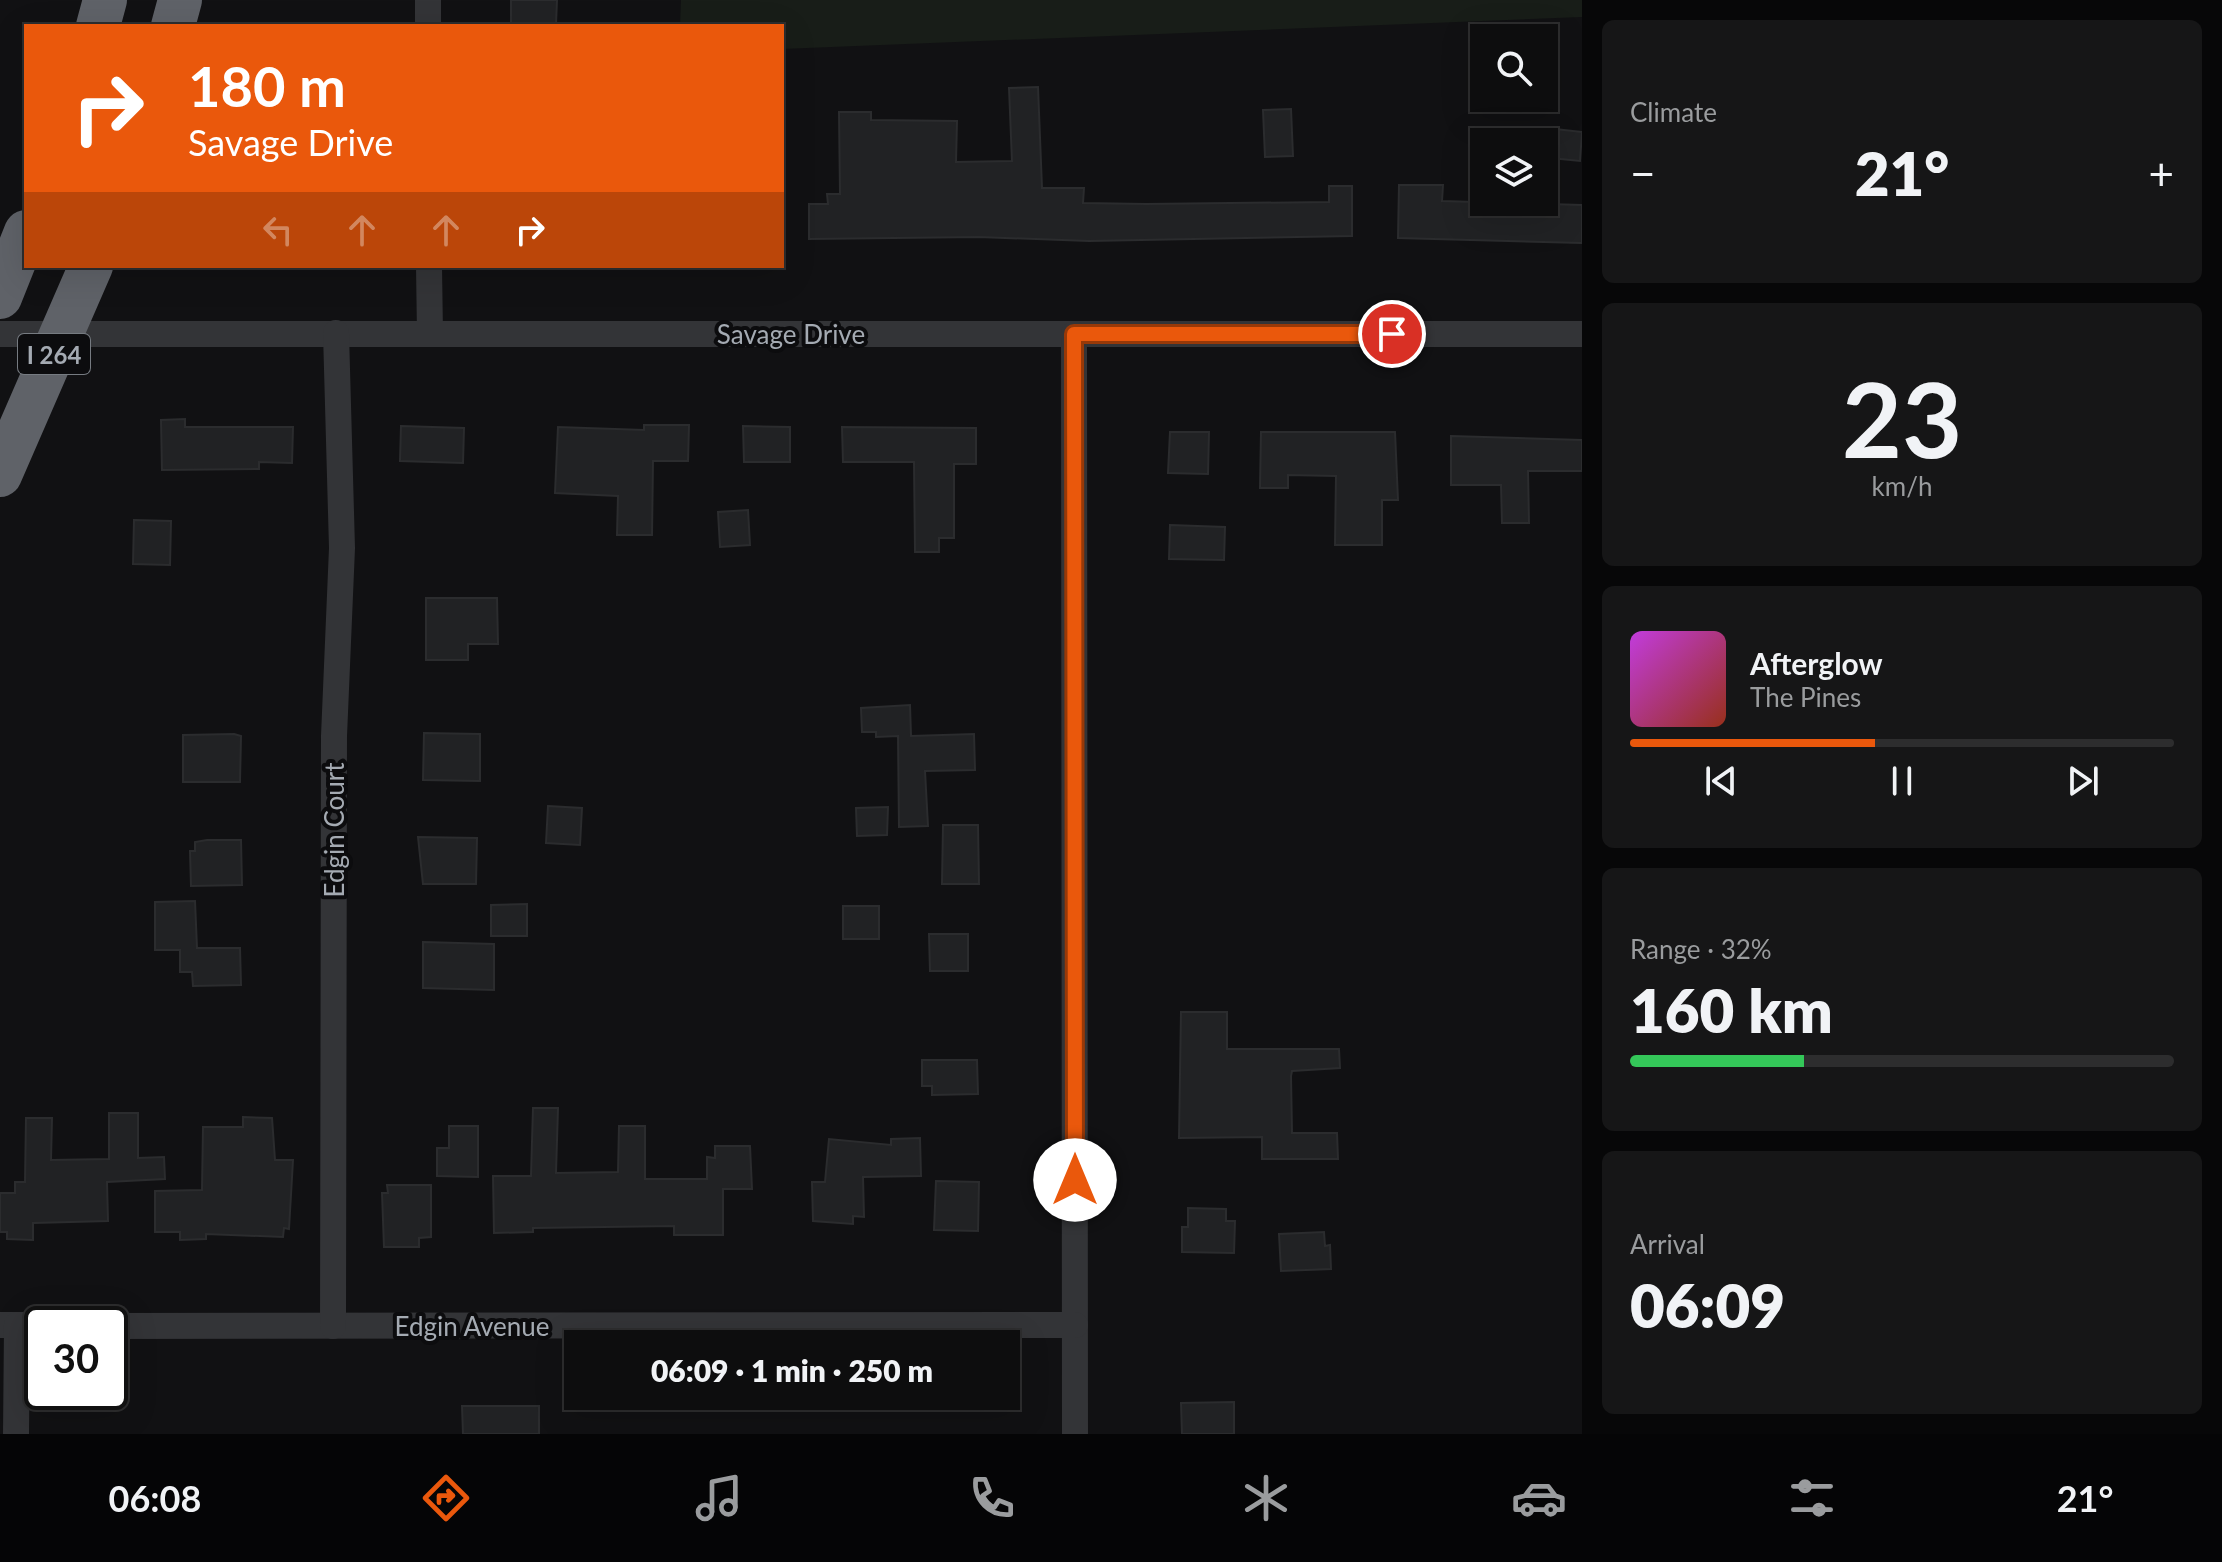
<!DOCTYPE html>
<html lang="en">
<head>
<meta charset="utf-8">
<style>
	body { margin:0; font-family:Lato,sans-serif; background:#161617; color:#f1f3f6; height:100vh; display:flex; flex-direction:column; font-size:30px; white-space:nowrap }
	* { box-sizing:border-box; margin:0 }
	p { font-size:26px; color:#9a9c9e }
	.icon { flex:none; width:44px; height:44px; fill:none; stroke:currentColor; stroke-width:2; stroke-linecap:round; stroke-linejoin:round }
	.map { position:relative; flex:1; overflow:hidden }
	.details { display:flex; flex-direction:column; gap:20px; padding:20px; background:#070708; width:640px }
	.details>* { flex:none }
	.hud { position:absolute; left:24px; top:24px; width:760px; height:244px; border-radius:0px; box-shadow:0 8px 32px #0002,0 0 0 2px #2d2d2e; background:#ea580c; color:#fff; overflow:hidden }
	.buttons { position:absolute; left:1470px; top:24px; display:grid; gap:16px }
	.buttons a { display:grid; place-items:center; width:88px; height:88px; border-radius:0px; background:#0d0d0e; box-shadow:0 8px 32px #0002,0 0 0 2px #2d2d2e; font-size:40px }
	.speed { position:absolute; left:24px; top:1306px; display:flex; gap:16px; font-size:40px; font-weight:700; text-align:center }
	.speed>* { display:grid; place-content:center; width:104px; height:104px; border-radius:50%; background:#0d0d0e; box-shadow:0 8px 32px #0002,0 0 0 2px #2d2d2e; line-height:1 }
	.speed .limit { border:4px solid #111; border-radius:12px; background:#fff; color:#111 }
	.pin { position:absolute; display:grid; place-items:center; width:68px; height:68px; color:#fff; margin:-34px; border:4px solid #fff; border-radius:50%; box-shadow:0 2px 8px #0007 }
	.me { position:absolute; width:88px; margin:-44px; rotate:0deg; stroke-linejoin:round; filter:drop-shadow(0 0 6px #0008) }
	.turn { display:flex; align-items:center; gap:28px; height:168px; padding:0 32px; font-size:36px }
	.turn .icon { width:104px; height:104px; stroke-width:2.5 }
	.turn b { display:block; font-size:56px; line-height:68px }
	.lanes { display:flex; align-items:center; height:76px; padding:0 32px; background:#0003; justify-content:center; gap:40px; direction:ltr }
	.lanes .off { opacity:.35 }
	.big { font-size:60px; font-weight:800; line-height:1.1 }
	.details .widget { flex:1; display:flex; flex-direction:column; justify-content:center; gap:12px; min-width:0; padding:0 28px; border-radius:12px; background:#161617 }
	.details .dial { align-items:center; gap:0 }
	.dial b { font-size:104px; line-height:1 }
	.song { display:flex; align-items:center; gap:24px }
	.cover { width:96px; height:96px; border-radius:12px; background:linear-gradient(135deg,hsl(290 70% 55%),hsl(10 70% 35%)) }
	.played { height:8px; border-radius:4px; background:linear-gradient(90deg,#ea580c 45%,#2d2d2e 45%) }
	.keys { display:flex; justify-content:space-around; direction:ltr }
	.heat { display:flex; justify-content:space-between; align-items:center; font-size:44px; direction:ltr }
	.charge { height:12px; border-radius:6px; background:linear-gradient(90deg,#34c759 32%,#2d2d2e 0) }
	.trip { position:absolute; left:564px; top:1330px; width:456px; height:80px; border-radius:0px; background:#0d0d0e; box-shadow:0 8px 32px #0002,0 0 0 2px #2d2d2e; font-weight:800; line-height:80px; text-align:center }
	.menu { display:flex; height:128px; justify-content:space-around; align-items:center; background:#050506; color:#9a9c9e }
	.menu .icon { width:56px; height:56px }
	.menu .on { color:#ea580c }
	.menu b { font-size:36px; color:#f1f3f6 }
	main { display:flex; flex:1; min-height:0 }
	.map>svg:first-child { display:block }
	.green { fill:#181d18 }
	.building { fill:#212224; stroke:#2b2c2e; stroke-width:2 }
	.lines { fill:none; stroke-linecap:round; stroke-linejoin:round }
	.minor { stroke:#333437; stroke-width:26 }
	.motorway { stroke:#5f6268; stroke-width:44 }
	.route-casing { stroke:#983908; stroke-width:20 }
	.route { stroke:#ea580c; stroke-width:14 }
	.labels { text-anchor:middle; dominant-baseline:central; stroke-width:8; stroke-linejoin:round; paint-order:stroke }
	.shield { fill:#0c0c0e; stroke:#767b81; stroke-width:2 }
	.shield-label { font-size:24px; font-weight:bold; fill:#a4aab2 }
	.street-label { font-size:26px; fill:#a4aab2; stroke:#0c0c0e }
</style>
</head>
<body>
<main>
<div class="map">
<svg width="1582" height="1434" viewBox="0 0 1582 1434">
	<rect width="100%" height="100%" fill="#111113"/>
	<!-- green -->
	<path class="green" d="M681 0H1582V17L782 49V26H680Z"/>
	<!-- building -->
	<g class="building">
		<path d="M511 0H557L556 24 511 25Z"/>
		<path d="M1038 87 1042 188H1084L1083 203 1146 204 1329 202V186H1352V236L1089 241 979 237 809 239V204H828L827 194H840L839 112H871V120L957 121 956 162 1012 161 1009 88Z"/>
		<path d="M1291 109 1293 156 1265 157 1263 110Z"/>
		<path d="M1555 129 1582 132 1580 161 1551 158Z"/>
		<path d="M1399 185H1443L1442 201 1582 205V243L1398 238Z"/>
		<path d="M185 419V427H293L292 463 259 462V469L162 470 161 420Z"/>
		<path d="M644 425H689L688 461H653L652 535H617L618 496 555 493 558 427 644 430Z"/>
		<path d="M401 426 464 428 463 463 400 461Z"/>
		<path d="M743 426 790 427V462H744Z"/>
		<path d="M842 427 976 428V464H954V538H939V552H915L914 462H843Z"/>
		<path d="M1170 432H1209L1208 474 1168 473Z"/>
		<path d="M1261 432H1395L1398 500H1382V545H1335L1336 476 1288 475V488H1260Z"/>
		<path d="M1451 436 1582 440V471H1528L1529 523H1502L1501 485H1451Z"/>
		<path d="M748 510 750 545 720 547 718 512Z"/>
		<path d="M134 520 171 521 170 565 133 564Z"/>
		<path d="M1170 525 1225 527 1224 560 1169 559Z"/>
		<path d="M426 598H497L498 644H468V660H426Z"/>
		<path d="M910 705 911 736 974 734 975 770 925 771 928 826 899 827 898 736 876 737V732H862L861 708Z"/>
		<path d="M424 733 480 734V781L423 780Z"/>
		<path d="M234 734 241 736 240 782H183V735Z"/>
		<path d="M548 806 582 808 580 845 546 843Z"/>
		<path d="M888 807 887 835 857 836 856 808Z"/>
		<path d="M943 825H978L979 884H942Z"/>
		<path d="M418 837 477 838 476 884H423Z"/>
		<path d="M207 840H241L242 885 191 886 190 851H195V842Z"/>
		<path d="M195 901 197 948H240L241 985 193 986 192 972H180V950H155V902Z"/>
		<path d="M527 904V936H491V905Z"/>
		<rect x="843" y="906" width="36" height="33"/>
		<path d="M929 934H968V971H930Z"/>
		<path d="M423 942 494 944V990L423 988Z"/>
		<path d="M1181 1012H1227V1049H1339L1340 1068 1292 1071 1291 1076 1292 1133H1337L1338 1159H1262V1137L1179 1138Z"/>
		<path d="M922 1060H977L978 1094 932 1095V1086H922Z"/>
		<path d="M533 1108H558L556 1173 618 1172 619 1126H645V1179H707V1157L715 1158V1146H750L752 1189H723V1235H674V1226L533 1228V1232L494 1233 493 1176H531Z"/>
		<path d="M109 1113H138V1158L164 1157 165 1179 107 1182 108 1221 33 1223V1240L7 1239V1232H0V1193H15V1182H25L26 1118H52L51 1160 109 1159Z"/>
		<path d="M243 1117 272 1118 275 1160H293L289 1229 284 1228 283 1237 206 1234V1239L180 1240V1232H155V1191L202 1190 203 1127H243Z"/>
		<path d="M449 1126H478V1177L437 1176V1148H449Z"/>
		<path d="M920 1138 921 1176 863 1177 864 1217 853 1216V1224L813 1221 812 1182H825L829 1139 891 1145V1139Z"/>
		<path d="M936 1181 979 1182 978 1231 934 1230Z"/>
		<path d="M387 1185H431V1237L419 1238V1247H384L382 1193H388Z"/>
		<path d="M1188 1208 1226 1209V1221H1235L1234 1253 1182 1252V1227H1188Z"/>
		<path d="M1324 1232 1325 1246 1330 1245 1331 1269 1281 1271 1279 1234Z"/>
		<path d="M1234 1402V1434H1182L1181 1403Z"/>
		<path d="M462 1406H539V1434H463Z"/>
	</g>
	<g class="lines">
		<!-- minor -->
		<g class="minor">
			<path d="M428 26V0"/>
			<path d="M429 266 430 334"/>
			<path d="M0 334H1582"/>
			<path d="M1074 334 1075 1434"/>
			<path d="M0 1325H42"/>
			<path d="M110 1326 1075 1325"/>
			<path d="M333 1326 334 736 342 548 336 333"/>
			<path d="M16 1434 17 1325"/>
		</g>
		<!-- motorway -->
		<g class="motorway">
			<path d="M98 26 105 0"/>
			<path d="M173 26 180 0"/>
			<path d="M0 297 26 232"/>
			<path d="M0 475 91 266"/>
		</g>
	</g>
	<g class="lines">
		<defs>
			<path id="route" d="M1075 1180 1074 334H1392"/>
		</defs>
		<!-- route casing -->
		<use href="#route" class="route-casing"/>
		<!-- route -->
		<use href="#route" class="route"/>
	</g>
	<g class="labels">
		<!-- shield labels -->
		<rect class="shield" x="18" y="334" width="72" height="40" rx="6"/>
		<g class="shield-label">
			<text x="54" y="354">I 264</text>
		</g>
		<!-- street labels -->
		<g class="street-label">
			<text x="791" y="334">Savage Drive</text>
			<text transform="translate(334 830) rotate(-90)">Edgin Court</text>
			<text x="472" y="1326">Edgin Avenue</text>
		</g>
	</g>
</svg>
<div class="buttons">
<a><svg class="icon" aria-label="search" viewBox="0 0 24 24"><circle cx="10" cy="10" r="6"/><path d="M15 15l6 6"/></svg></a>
<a><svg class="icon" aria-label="layers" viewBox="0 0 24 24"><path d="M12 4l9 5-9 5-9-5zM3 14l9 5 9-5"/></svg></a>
</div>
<div class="speed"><div class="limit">30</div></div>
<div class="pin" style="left:1392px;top:334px;background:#d93025"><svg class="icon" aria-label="arrive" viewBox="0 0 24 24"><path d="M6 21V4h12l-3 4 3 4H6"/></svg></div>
<svg class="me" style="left:1075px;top:1180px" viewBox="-20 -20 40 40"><circle r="19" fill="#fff"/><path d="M0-13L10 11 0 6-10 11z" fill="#ea580c"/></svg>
<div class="trip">06:09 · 1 min · 250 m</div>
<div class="hud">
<div class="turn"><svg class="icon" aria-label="right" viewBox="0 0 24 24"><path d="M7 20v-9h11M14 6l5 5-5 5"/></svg><div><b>180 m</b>Savage Drive</div></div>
<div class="lanes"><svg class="icon off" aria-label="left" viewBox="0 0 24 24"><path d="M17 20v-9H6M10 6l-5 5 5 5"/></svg><svg class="icon off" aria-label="ahead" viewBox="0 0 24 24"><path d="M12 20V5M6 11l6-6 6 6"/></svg><svg class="icon off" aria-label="ahead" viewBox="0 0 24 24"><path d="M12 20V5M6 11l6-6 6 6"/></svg><svg class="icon" aria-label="right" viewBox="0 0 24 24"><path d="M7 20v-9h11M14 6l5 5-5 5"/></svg></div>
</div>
</div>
<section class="details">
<div class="widget"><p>Climate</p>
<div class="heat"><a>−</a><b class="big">21°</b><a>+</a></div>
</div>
<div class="widget dial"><b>23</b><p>km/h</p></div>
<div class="widget">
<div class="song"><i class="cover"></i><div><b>Afterglow</b><p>The Pines</p></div></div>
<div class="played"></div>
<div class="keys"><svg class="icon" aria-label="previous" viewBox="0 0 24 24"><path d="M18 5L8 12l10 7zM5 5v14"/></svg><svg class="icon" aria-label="pause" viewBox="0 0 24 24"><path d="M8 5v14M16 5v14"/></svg><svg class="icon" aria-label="next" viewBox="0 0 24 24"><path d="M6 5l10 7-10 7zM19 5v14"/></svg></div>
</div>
<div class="widget"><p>Range · 32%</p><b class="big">160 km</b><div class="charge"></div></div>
<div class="widget"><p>Arrival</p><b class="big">06:09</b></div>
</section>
</main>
<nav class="menu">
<b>06:08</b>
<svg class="icon on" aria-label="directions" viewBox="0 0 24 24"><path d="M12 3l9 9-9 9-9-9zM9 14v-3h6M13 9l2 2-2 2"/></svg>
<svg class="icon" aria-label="music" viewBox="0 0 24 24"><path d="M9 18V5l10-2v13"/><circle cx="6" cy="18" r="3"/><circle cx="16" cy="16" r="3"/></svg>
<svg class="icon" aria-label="phone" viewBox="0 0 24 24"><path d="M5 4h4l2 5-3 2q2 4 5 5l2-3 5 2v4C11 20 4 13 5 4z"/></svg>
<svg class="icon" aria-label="climate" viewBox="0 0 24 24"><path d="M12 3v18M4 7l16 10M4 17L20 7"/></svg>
<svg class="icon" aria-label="car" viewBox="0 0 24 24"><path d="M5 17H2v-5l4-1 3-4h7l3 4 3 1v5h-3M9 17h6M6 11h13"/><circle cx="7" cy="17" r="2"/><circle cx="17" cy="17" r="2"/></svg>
<svg class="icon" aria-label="filters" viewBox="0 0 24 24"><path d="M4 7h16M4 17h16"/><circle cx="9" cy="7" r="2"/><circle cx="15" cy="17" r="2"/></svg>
<b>21°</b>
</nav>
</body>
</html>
